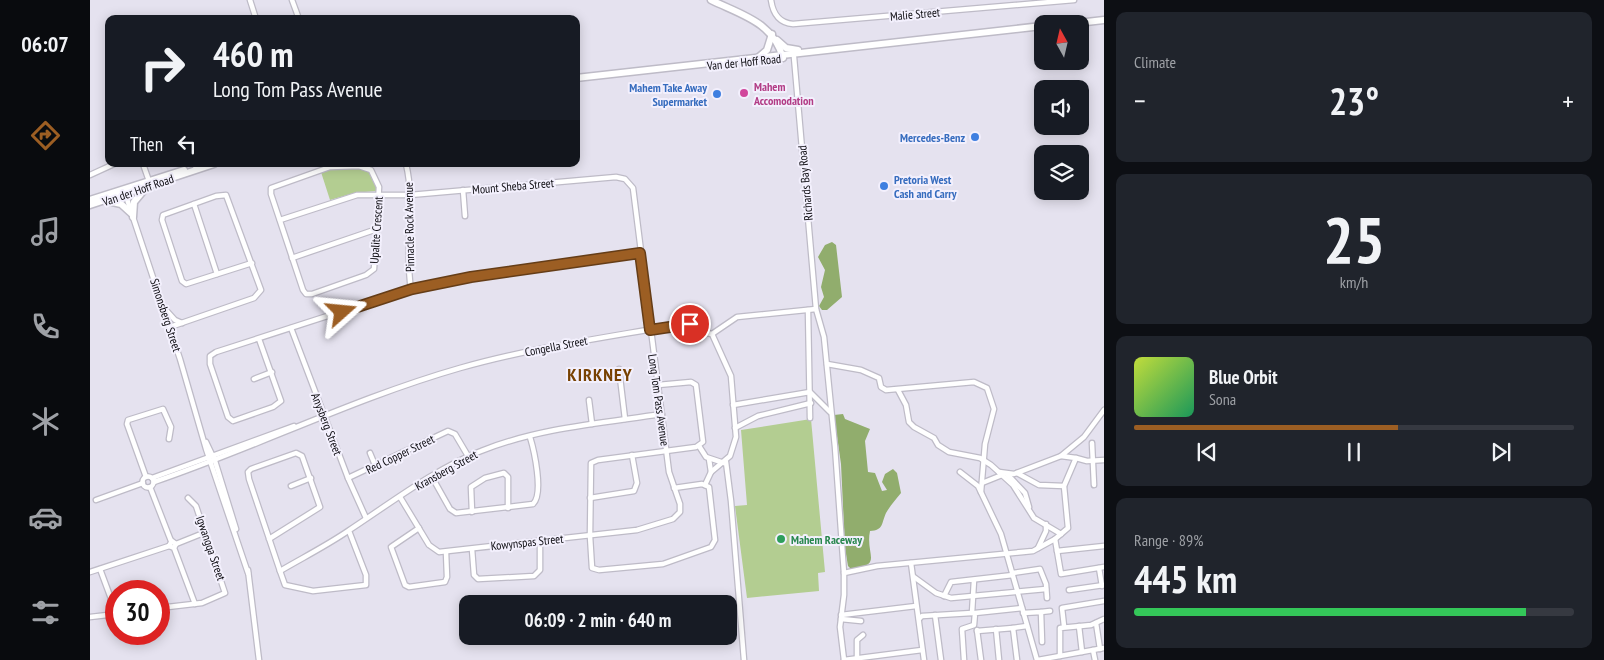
<!DOCTYPE html>
<html lang="en">
<head>
<meta charset="utf-8">
<style>
	body { margin:0; font-family:"PT Sans Narrow",sans-serif; background:#20242c; color:#f1f3f6; height:100vh; display:flex; flex-direction:column; font-size:19px; white-space:nowrap }
	* { box-sizing:border-box; margin:0 }
	p { font-size:16px; color:#9ea1a6 }
	.icon { flex:none; width:28px; height:28px; fill:none; stroke:currentColor; stroke-width:2; stroke-linecap:round; stroke-linejoin:round }
	.map { position:relative; flex:1; overflow:hidden }
	.drawer { display:flex; flex-direction:column; gap:12px; padding:12px; background:#0d0f14; width:500px }
	.drawer>* { flex:none }
	.guide { position:absolute; left:15px; top:15px; width:475px; height:152px; border-radius:10px; box-shadow:0 2px 12px #0003; background:#171b24; color:#f1f3f6; overflow:hidden }
	.needle { width:32px; rotate:352deg }
	.buttons { position:absolute; left:944px; top:15px; display:grid; gap:10px }
	.buttons a { display:grid; place-items:center; width:55px; height:55px; border-radius:10px; background:#171b24; box-shadow:0 2px 12px #0003; font-size:25px }
	.speed { position:absolute; left:15px; top:580px; display:flex; gap:10px; font-size:25px; font-weight:700; text-align:center }
	.speed>* { display:grid; place-content:center; width:65px; height:65px; border-radius:50%; background:#171b24; box-shadow:0 2px 12px #0003; line-height:1 }
	.speed .limit { border:8px solid #d22; background:#fff; color:#111 }
	.pin { position:absolute; display:grid; place-items:center; width:42px; height:42px; color:#fff; margin:-21px; border:2px solid #fff; border-radius:50%; box-shadow:0 1px 5px #0007 }
	.me { position:absolute; width:55px; margin:-28px; rotate:72deg; stroke-linejoin:round; filter:drop-shadow(0 0 4px #0008) }
	.turn { display:flex; align-items:center; gap:18px; height:105px; padding:0 25px; font-size:22px }
	.turn .icon { width:65px; height:65px; stroke-width:2.5 }
	.turn b { display:block; font-size:35px; line-height:42px }
	.then { display:flex; align-items:center; height:48px; padding:0 25px; background:#0003; gap:10px; font-size:19px }
	.big { font-size:38px; font-weight:600; line-height:1.1 }
	.drawer .card { flex:1; display:flex; flex-direction:column; justify-content:center; gap:8px; min-width:0; padding:0 18px; border-radius:10px; background:#20242c }
	.drawer .dial { align-items:center; gap:0 }
	.dial b { font-size:65px; line-height:1 }
	.song { display:flex; align-items:center; gap:15px }
	.cover { width:60px; height:60px; border-radius:8px; background:linear-gradient(135deg,hsl(70 70% 55%),hsl(150 70% 35%)) }
	.played { height:5px; border-radius:2px; background:linear-gradient(90deg,#9c5e23 60%,#363941 60%) }
	.keys { display:flex; justify-content:space-around; direction:ltr }
	.heat { display:flex; justify-content:space-between; align-items:center; font-size:28px; direction:ltr }
	.charge { height:8px; border-radius:4px; background:linear-gradient(90deg,#34c759 89%,#363941 0) }
	.trip { position:absolute; left:369px; top:595px; width:278px; height:50px; border-radius:10px; background:#171b24; box-shadow:0 2px 12px #0003; font-weight:600; line-height:50px; text-align:center }
	main { display:flex; flex:1; min-height:0 }
	.menu { display:flex; flex-direction:column; width:90px; justify-content:space-around; align-items:center; background:#090b0e; color:#9ea1a6 }
	.menu .icon { width:35px; height:35px }
	.menu .current { color:#9c5e23 }
	.menu b { font-size:22px; color:#f1f3f6 }
	.map>svg:first-child { display:block }
	.green { fill:#b3cd91 }
	.forest { fill:#91ad6d }
	.lines { fill:none; stroke-linecap:round; stroke-linejoin:round }
	.street-casing { stroke:#bebbc7; stroke-width:7 }
	.secondary-casing { stroke:#bebbc7; stroke-width:9 }
	.street { stroke:#fff; stroke-width:4.5 }
	.secondary { stroke:#fff; stroke-width:6 }
	.route-casing { stroke:#653d17; stroke-width:12 }
	.route { stroke:#9c5e23; stroke-width:9 }
	.hotel-dot { fill:#d1479c; stroke:#f3f0fd; stroke-width:2 }
	.shop-dot { fill:#3f7fe0; stroke:#f3f0fd; stroke-width:2 }
	.leisure-dot { fill:#2e9e5b; stroke:#f3f0fd; stroke-width:2 }
	.labels { text-anchor:middle; dominant-baseline:central; stroke-width:4; stroke-linejoin:round; paint-order:stroke }
	.street-label { font-size:12px; fill:#0c0b10; stroke:#f3f0fd }
	.hotel-label { font-size:12px; font-weight:bold; fill:#b23c85; stroke:#f3f0fd; text-anchor:start }
	.shop-label { font-size:12px; font-weight:bold; fill:#366cbe; stroke:#f3f0fd; text-anchor:end }
	.leisure-label { font-size:12px; font-weight:bold; fill:#27864d; stroke:#f3f0fd; text-anchor:start }
	.district-label { font-size:18px; font-weight:bold; letter-spacing:1px; fill:#774102; stroke:#f3f0fd }
</style>
</head>
<body>
<main>
<nav class="menu">
<b>06:07</b>
<svg class="icon current" aria-label="directions" viewBox="0 0 24 24"><path d="M12 3l9 9-9 9-9-9zM9 14v-3h6M13 9l2 2-2 2"/></svg>
<svg class="icon" aria-label="music" viewBox="0 0 24 24"><path d="M9 18V5l10-2v13"/><circle cx="6" cy="18" r="3"/><circle cx="16" cy="16" r="3"/></svg>
<svg class="icon" aria-label="phone" viewBox="0 0 24 24"><path d="M5 4h4l2 5-3 2q2 4 5 5l2-3 5 2v4C11 20 4 13 5 4z"/></svg>
<svg class="icon" aria-label="climate" viewBox="0 0 24 24"><path d="M12 3v18M4 7l16 10M4 17L20 7"/></svg>
<svg class="icon" aria-label="car" viewBox="0 0 24 24"><path d="M5 17H2v-5l4-1 3-4h7l3 4 3 1v5h-3M9 17h6M6 11h13"/><circle cx="7" cy="17" r="2"/><circle cx="17" cy="17" r="2"/></svg>
<svg class="icon" aria-label="filters" viewBox="0 0 24 24"><path d="M4 7h16M4 17h16"/><circle cx="9" cy="7" r="2"/><circle cx="15" cy="17" r="2"/></svg>
</nav>
<div class="map">
<svg width="1014" height="660" viewBox="0 0 1014 660">
	<rect width="100%" height="100%" fill="#e5e2ef"/>
	<!-- green -->
	<g class="green">
		<path d="M262 167 278 170C283 176 289 183 286 191L264 193 240 200 231 172 241 168Z"/>
		<path d="M721 419 735 572 728 573 729 591 657 598 645 506 657 505 651 430Z"/>
	</g>
	<!-- forest -->
	<g class="forest">
		<path d="M742 242 746 245 752 297 737 310H732L729 306 734 297 731 287 735 270 728 257 735 245Z"/>
		<path d="M753 414 755 419 780 429 775 441 778 472 785 473 792 491 797 490 792 482 795 474 803 469 807 473 811 493C806 499 800 506 796 513 791 524 794 530 780 531 775 555 794 565 761 569L758 566 755 548 751 464 744 415Z"/>
	</g>
	<g class="lines">
		<defs>
			<g id="street">
				<path d="M160 0 166 19"/>
				<path d="M202 0 209 19"/>
				<path d="M681 0C683 14 689 23 703 24L984 0"/>
				<path d="M704 57 726 309 734 337 745 447 754 573V595L750 627 754 660"/>
				<path d="M53 164 59 181"/>
				<path d="M105 164V166"/>
				<path d="M316 164C326 205 314 248 321 289"/>
				<path d="M269 166 281 170 289 187 284 269 276 275 222 294H216L213 290 181 194V188L240 167Z"/>
				<path d="M0 175 24 164"/>
				<path d="M373 190 375 216"/>
				<path d="M35 193 90 359 116 449 158 573"/>
				<path d="M104 204 127 274"/>
				<path d="M190 220 267 195H320L526 177 535 179 543 188 579 472 590 504V512L583 519 547 530 349 552 339 545 310 497"/>
				<path d="M202 258 287 229"/>
				<path d="M75 309 85 320 92 323"/>
				<path d="M718 310 720 418"/>
				<path d="M80 327 164 298 171 290 136 195 126 196 73 215 72 220 92 281 96 284 162 263"/>
				<path d="M201 328 258 478 276 518"/>
				<path d="M169 339 191 401 183 407 143 421 138 417 120 364V356L126 352 321 289 389 275 550 253"/>
				<path d="M737 364 771 370 789 378 791 387 796 390 884 382 897 388 904 409 895 444 891 492"/>
				<path d="M529 369 535 419"/>
				<path d="M164 379 182 372"/>
				<path d="M568 385 601 382 606 385 613 442 606 447 508 460 501 463 500 536 502 568 509 570 573 564 621 547 625 540 619 487 612 484 584 488"/>
				<path d="M808 390 816 405 819 422 824 427 844 438 848 445 859 452 890 458 901 465 923 485 944 518 971 534"/>
				<path d="M499 400 502 424"/>
				<path d="M643 405 720 392 740 412"/>
				<path d="M645 428 668 416 721 403"/>
				<path d="M116 442 125 461 146 529"/>
				<path d="M1002 443 1004 485"/>
				<path d="M609 446 616 457 634 463"/>
				<path d="M280 453 285 465"/>
				<path d="M986 458 997 461 1014 460"/>
				<path d="M619 459 621 472"/>
				<path d="M636 462 641 501 654 660"/>
				<path d="M870 472 888 486 911 534 947 660"/>
				<path d="M909 472 924 474 971 456"/>
				<path d="M927 473 949 485 974 486"/>
				<path d="M917 474 935 493 939 507"/>
				<circle cx="58" cy="482" r="5.5"/>
				<path d="M56 477 37 424 38 420 73 409 81 427 79 439"/>
				<path d="M342 477 360 509 366 513 443 504C454 494 444 450 440 437"/>
				<path d="M62 478 204 426"/>
				<path d="M258 478 358 431 365 434 378 456"/>
				<path d="M64 482C167 447 265 398 370 368 444 347 520 337 597 323L610 332 622 334 647 317 726 309"/>
				<path d="M892 483 912 475"/>
				<path d="M615 485 621 472 640 456 646 437 641 376 622 334"/>
				<path d="M201 486 221 478"/>
				<path d="M60 487 81 541"/>
				<path d="M500 498 544 491 547 483 542 455"/>
				<path d="M6 500 53 483"/>
				<path d="M382 512 381 487 395 478 414 473 418 477V508"/>
				<path d="M329 528 301 547 315 585 319 587 355 582 357 577 356 552"/>
				<path d="M179 539 230 507 212 456 206 453 161 469 158 472 159 479 190 571 195 585 223 591 276 585V575L259 531"/>
				<path d="M965 539 971 574 1014 567"/>
				<path d="M86 544 116 532"/>
				<path d="M84 548 86 544 82 541 79 546 84 548 105 604"/>
				<path d="M948 548 956 531V524"/>
				<path d="M382 549 384 575 388 579 444 576 450 570V541"/>
				<path d="M967 551 1014 546"/>
				<path d="M821 563 834 660"/>
				<path d="M1009 568 1012 586"/>
				<path d="M10 569 26 612"/>
				<path d="M158 570 169 660"/>
				<path d="M190 571C212 558 236 546 258 531 298 505 346 468 391 451 448 428 512 423 572 414"/>
				<path d="M0 572 79 546"/>
				<path d="M754 573 787 566 943 551 965 539 978 528 974 486 986 458 971 456 994 437 1014 410"/>
				<path d="M923 573 950 569 956 584 957 598"/>
				<path d="M824 577 846 593 861 598 956 589"/>
				<path d="M979 590 1014 585"/>
				<path d="M854 596 861 582 923 575"/>
				<path d="M69 608 112 603 135 593 106 506 98 498"/>
				<path d="M951 612 960 611"/>
				<path d="M882 613 884 580"/>
				<path d="M933 613 951 612 952 642"/>
				<path d="M751 615 826 606"/>
				<path d="M845 615 851 660"/>
				<path d="M0 617 26 614"/>
				<path d="M751 619 771 621"/>
				<path d="M829 619 832 616 882 613"/>
				<path d="M1006 623 1010 649"/>
				<path d="M974 626 972 608 1014 601"/>
				<path d="M989 626 992 652"/>
				<path d="M923 628 937 626"/>
				<path d="M906 629 909 660"/>
				<path d="M887 630 891 660"/>
				<path d="M887 631 923 628 927 660"/>
				<path d="M1003 650 1005 660"/>
				<path d="M970 656V628L1001 625 1014 619"/>
				<path d="M767 658V640L773 635"/>
				<path d="M754 660 832 650"/>
				<path d="M874 660 872 629 884 625 885 613 932 608"/>
				<path d="M948 660 1014 648"/>
			</g>
			<g id="secondary">
				<path d="M621 0C652 15 683 22 693 58"/>
				<path d="M979 24 1014 20"/>
				<path d="M687 40 696 48 708 50"/>
				<path d="M669 57 677 50 682 34"/>
				<path d="M486 78 952 26"/>
				<path d="M0 200 94 170"/>
				<path d="M18 201 31 204 42 214"/>
				<path d="M0 205 124 164"/>
				<path d="M43 217 44 202 54 190"/>
			</g>
		</defs>
		<!-- street casing -->
		<use href="#street" class="street-casing"/>
		<!-- secondary casing -->
		<use href="#secondary" class="secondary-casing"/>
		<!-- street -->
		<use href="#street" class="street"/>
		<!-- secondary -->
		<use href="#secondary" class="secondary"/>
	</g>
	<g class="lines">
		<defs>
			<path id="route" d="M252 312 322 289 381 277 550 253 560 330 600 324"/>
		</defs>
		<!-- route casing -->
		<use href="#route" class="route-casing"/>
		<!-- route -->
		<use href="#route" class="route"/>
	</g>
	<!-- markers -->
	<circle class="hotel-dot" cx="654" cy="93" r="5"/>
	<g class="shop-dot">
		<circle cx="627" cy="94" r="5"/>
		<circle cx="885" cy="137" r="5"/>
		<circle cx="794" cy="186" r="5"/>
	</g>
	<circle class="leisure-dot" cx="691" cy="539" r="5"/>
	<g class="labels">
		<!-- street labels -->
		<g class="street-label">
			<text transform="translate(825 14) rotate(-5)">Malie Street</text>
			<text transform="translate(654 62) rotate(-6)">Van der Hoff Road</text>
			<text transform="translate(715 183) rotate(-95)">Richards Bay Road</text>
			<text transform="translate(423 186) rotate(-5)">Mount Sheba Street</text>
			<text transform="translate(48 190) rotate(-19)">Van der Hoff Road</text>
			<text transform="translate(319 227) rotate(-91)">Pinnacle Rock Avenue</text>
			<text transform="translate(286 230) rotate(-86)">Upalite Crescent</text>
			<text transform="translate(76 315) rotate(72)">Simonsberg Street</text>
			<text transform="translate(466 346) rotate(-11)">Congella Street</text>
			<text transform="translate(569 400) rotate(82)">Long Tom Pass Avenue</text>
			<text transform="translate(237 424) rotate(69)">Anysberg Street</text>
			<text transform="translate(310 454) rotate(-26)">Red Copper Street</text>
			<text transform="translate(356 470) rotate(-29)">Kransberg Street</text>
			<text transform="translate(437 542) rotate(-6)">Kowynspas Street</text>
			<text transform="translate(121 548) rotate(71)">Igwangqa Street</text>
		</g>
		<!-- hotel labels -->
		<g class="hotel-label">
			<text x="664" y="86">Mahem<tspan x="664" dy="14">Accomodation</tspan></text>
		</g>
		<!-- shop labels -->
		<g class="shop-label">
			<text x="617" y="87">Mahem Take Away<tspan x="617" dy="14">Supermarket</tspan></text>
			<text x="875" y="137">Mercedes-Benz</text>
			<text x="804" y="179" text-anchor="start">Pretoria West<tspan x="804" dy="14">Cash and Carry</tspan></text>
		</g>
		<!-- leisure labels -->
		<g class="leisure-label">
			<text x="701" y="539">Mahem Raceway</text>
		</g>
		<!-- district labels -->
		<g class="district-label">
			<text x="510" y="374">KIRKNEY</text>
		</g>
	</g>
</svg>
<div class="buttons">
<a><svg class="needle" viewBox="-14 -14 28 28"><path d="M0-13l5 13h-10z" fill="#e53935"/><path d="M0 13l5-13h-10z" fill="#9ea1a6"/></svg></a>
<a><svg class="icon" aria-label="sound" viewBox="0 0 24 24"><path d="M4 9h4l5-4v14l-5-4H4zM17 9q2 3 0 6"/></svg></a>
<a><svg class="icon" aria-label="layers" viewBox="0 0 24 24"><path d="M12 4l9 5-9 5-9-5zM3 14l9 5 9-5"/></svg></a>
</div>
<div class="speed"><div class="limit">30</div></div>
<div class="pin" style="left:600px;top:324px;background:#d93025"><svg class="icon" aria-label="arrive" viewBox="0 0 24 24"><path d="M6 21V4h12l-3 4 3 4H6"/></svg></div>
<svg class="me" style="left:252px;top:312px" viewBox="-20 -20 40 40"><path d="M0-17L14 15 0 8-14 15z" fill="#9c5e23" stroke="#fff" stroke-width="4"/></svg>
<div class="trip">06:09 · 2 min · 640 m</div>
<div class="guide">
<div class="turn"><svg class="icon" aria-label="right" viewBox="0 0 24 24"><path d="M7 20v-9h11M14 6l5 5-5 5"/></svg><div><b>460 m</b>Long Tom Pass Avenue</div></div>
<div class="then">Then<svg class="icon" aria-label="left" viewBox="0 0 24 24"><path d="M17 20v-9H6M10 6l-5 5 5 5"/></svg></div>
</div>
</div>
<section class="drawer">
<div class="card"><p>Climate</p>
<div class="heat"><a>−</a><b class="big">23°</b><a>+</a></div>
</div>
<div class="card dial"><b>25</b><p>km/h</p></div>
<div class="card">
<div class="song"><i class="cover"></i><div><b>Blue Orbit</b><p>Sona</p></div></div>
<div class="played"></div>
<div class="keys"><svg class="icon" aria-label="previous" viewBox="0 0 24 24"><path d="M18 5L8 12l10 7zM5 5v14"/></svg><svg class="icon" aria-label="pause" viewBox="0 0 24 24"><path d="M8 5v14M16 5v14"/></svg><svg class="icon" aria-label="next" viewBox="0 0 24 24"><path d="M6 5l10 7-10 7zM19 5v14"/></svg></div>
</div>
<div class="card"><p>Range · 89%</p><b class="big">445 km</b><div class="charge"></div></div>
</section>
</main>
</body>
</html>
